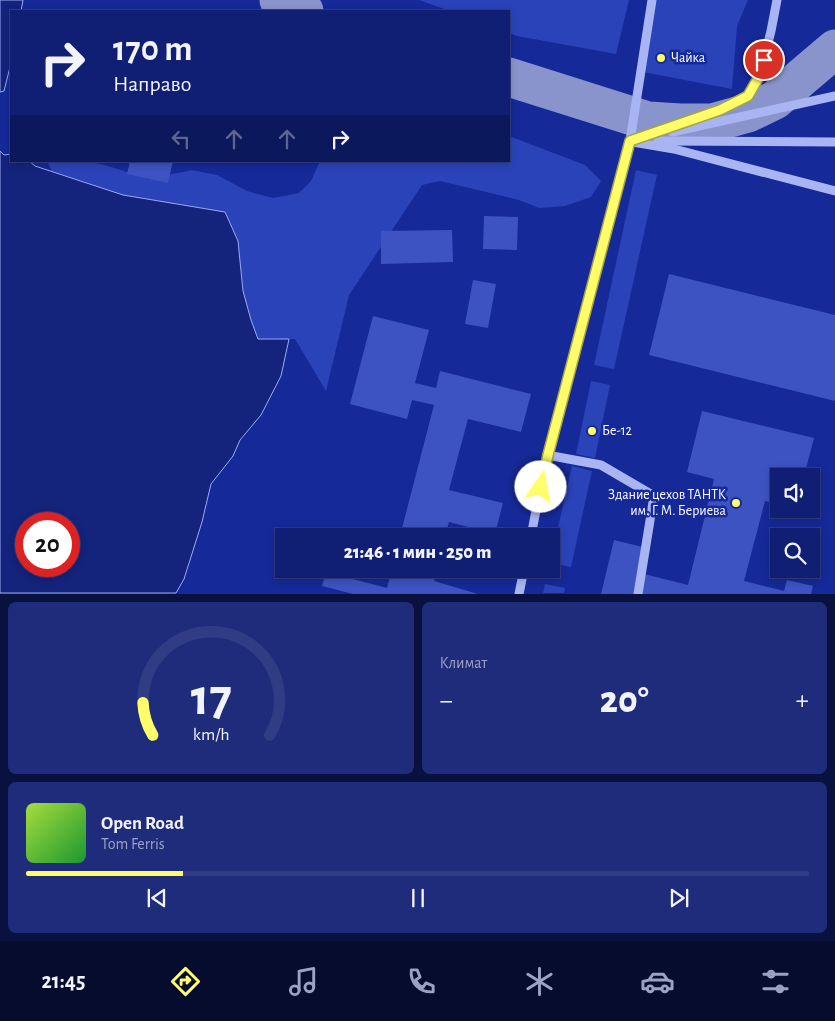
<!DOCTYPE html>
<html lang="ru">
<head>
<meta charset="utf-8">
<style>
	body { margin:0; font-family:"Alegreya Sans",sans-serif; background:#1e2c7b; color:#f1f3f6; height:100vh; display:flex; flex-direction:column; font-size:19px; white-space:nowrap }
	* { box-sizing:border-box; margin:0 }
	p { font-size:16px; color:#9ca2c4 }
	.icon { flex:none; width:28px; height:28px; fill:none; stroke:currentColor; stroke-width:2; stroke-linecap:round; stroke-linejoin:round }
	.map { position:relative; height:594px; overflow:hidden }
	.side { display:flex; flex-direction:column; gap:8px; padding:8px; background:#09113f; flex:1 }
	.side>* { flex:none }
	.banner { position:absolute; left:10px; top:10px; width:500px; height:152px; border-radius:0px; box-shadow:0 2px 8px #0003,0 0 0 1px #303d85; background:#101f73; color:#f1f3f6; overflow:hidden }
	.fabs { position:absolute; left:770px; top:468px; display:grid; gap:10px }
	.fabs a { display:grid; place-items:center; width:50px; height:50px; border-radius:0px; background:#101f73; box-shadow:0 2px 8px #0003,0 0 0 1px #303d85; font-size:25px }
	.speed { position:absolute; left:15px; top:512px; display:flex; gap:10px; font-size:25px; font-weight:700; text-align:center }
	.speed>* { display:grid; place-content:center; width:65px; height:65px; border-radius:50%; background:#101f73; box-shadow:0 2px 8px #0003,0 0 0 1px #303d85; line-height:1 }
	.speed .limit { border:8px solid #d22; background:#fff; color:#111 }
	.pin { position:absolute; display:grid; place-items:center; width:42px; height:42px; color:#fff; margin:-21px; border:2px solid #fff; border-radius:50%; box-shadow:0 1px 5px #0007 }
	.me { position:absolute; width:55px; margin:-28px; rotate:12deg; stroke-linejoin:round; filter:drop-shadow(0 0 4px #0008) }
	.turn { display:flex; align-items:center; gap:18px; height:105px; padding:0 20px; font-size:22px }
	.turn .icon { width:65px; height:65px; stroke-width:2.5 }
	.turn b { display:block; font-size:35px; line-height:42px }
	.lanes { display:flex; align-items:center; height:48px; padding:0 20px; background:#0003; justify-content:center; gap:25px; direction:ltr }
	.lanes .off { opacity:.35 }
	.big { font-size:38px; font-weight:800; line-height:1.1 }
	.side .card { flex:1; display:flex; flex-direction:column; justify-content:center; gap:8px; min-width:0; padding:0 18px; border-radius:8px; background:#1e2c7b }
	.side .dial { align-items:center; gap:0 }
	.dial svg { height:130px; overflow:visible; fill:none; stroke:#303d85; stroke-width:7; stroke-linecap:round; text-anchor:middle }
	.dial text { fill:#f1f3f6; stroke:none }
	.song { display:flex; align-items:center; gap:15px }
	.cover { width:60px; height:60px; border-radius:8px; background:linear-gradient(135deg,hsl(80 70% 55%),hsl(130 70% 35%)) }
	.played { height:5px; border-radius:2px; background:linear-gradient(90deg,#fffe6a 20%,#303d85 20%) }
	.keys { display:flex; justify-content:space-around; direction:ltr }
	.heat { display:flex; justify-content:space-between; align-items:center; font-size:28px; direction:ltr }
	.side .tiles { flex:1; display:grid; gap:8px; grid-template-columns:1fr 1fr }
	.card:last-child { grid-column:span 2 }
	.trip { position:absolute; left:275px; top:528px; width:285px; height:50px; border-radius:0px; background:#101f73; box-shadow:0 2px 8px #0003,0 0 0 1px #303d85; font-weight:800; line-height:50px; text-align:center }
	.tabs { display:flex; height:80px; justify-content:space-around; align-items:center; background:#060c2e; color:#9ca2c4 }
	.tabs .icon { width:35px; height:35px }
	.tabs .selected { color:#fffe6a }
	.tabs b { font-size:22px; color:#f1f3f6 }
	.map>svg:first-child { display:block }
	.green { fill:#2b43b9 }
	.water { fill:#14237b; stroke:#9babf5; fill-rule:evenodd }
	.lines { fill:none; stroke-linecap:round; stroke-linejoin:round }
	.taxiway { stroke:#8a94cc; stroke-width:39 }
	.building { fill:#3d53c1 }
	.minor { stroke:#a9b5f2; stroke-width:9 }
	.route-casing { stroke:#a6a545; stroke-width:12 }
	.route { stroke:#fffe6a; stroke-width:9 }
	.poi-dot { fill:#fffe6a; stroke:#152999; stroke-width:2 }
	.labels { text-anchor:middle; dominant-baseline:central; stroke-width:5; stroke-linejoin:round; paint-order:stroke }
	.poi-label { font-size:14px; fill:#fff; stroke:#152999; text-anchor:start }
</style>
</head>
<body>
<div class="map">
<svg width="835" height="594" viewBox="0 0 835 594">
	<rect width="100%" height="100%" fill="#152999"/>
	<!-- green -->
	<g class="green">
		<path d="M419 0H629L616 54 517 36 509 33V11H450Z"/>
		<path d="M651 0H748L737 26 732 89 638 71Z"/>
		<path d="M509 136 585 165 601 181 591 197 565 206 539 208 519 200 440 181 422 185 349 295 326 391 295 339H258L251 320 243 291 238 241 225 212 123 195 52 171 47 161H88L108 166 149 179 192 170 217 175 247 191 273 198 299 193 311 181 320 161H509Z"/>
		<path d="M636 170 657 175 614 369 594 365Z"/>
		<path d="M591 381 610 385 595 458 576 454Z"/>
		<path d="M572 466 592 471 571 567 551 563V558Z"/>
		<path d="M545 584 565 588 564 593H543Z"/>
	</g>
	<!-- water -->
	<g class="water">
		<path d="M0 0H23L21 11H11V63L4 91 0 92Z"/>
		<path d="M0 151 4 155 11 154V161H29L35 166 123 195 225 212 238 241 243 291 251 320 258 339H289L281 376 261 415 240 440 233 456 211 484 202 522 184 579 176 593H0ZM26 524H69V566H26Z"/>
	</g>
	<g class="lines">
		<!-- taxiway -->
		<g class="taxiway">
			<path d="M279 0 290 7 304 11"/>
			<path d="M509 77 648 121 680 123H712L748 113 775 100 835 49"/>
		</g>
	</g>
	<!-- building -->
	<g class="building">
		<path d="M130 161H173L168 183 127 174Z"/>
		<path d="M484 216 518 217 517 250 483 249Z"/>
		<path d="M452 230 453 262 381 264V231Z"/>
		<path d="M669 274 835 315V401L649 355Z"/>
		<path d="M473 280 496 284 488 328 465 324Z"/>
		<path d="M373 316 429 330 415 383 436 388 440 371 531 394 521 432 468 419 449 490 503 503 495 534 449 522 445 536H400L434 405 412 400 407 419 350 404Z"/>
		<path d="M702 411 814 438 804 476H779V504L765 501 744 581 784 591 787 580 813 586 811 594H601L614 540 647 548 640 573 688 585 714 479 687 472Z"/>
		<path d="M392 569H437L434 581 478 594H353L322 586 326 572 387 588Z"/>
	</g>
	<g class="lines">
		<!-- minor -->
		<g class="minor">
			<path d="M672 132 835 96"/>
			<path d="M630 141 720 110 747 95 760 75 771 31 777 0"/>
			<path d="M658 141 835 142"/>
			<path d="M633 142 674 149 835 191"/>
			<path d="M547 455 601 465 654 496 638 594"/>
			<path d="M531 536 547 455 630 141 652 0"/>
			<path d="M519 594 524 569"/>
		</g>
	</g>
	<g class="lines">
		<defs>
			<path id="route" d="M541 487 548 455 630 141 720 110 748 96 760 75 764 60"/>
		</defs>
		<!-- route casing -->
		<use href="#route" class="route-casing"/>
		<!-- route -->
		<use href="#route" class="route"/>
	</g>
	<!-- markers -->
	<g class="poi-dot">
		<circle cx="661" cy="58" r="5"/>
		<circle cx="592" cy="431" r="5"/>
		<circle cx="736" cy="503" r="5"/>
	</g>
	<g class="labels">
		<!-- poi labels -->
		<g class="poi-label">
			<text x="671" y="58">Чайка</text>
			<text x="602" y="431">Бе-12</text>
			<text x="726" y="495" text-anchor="end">Здание цехов ТАНТК<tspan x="726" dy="16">им. Г. М. Бериева</tspan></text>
		</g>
	</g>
</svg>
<div class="fabs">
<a><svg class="icon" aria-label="sound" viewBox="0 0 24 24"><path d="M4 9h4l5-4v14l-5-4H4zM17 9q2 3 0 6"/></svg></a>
<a><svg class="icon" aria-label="search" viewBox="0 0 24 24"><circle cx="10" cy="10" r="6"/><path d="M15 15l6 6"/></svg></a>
</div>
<div class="speed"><div class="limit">20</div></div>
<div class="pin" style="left:764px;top:60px;background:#d93025"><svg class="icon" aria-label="arrive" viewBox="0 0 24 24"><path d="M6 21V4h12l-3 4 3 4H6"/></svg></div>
<svg class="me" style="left:541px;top:487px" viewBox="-20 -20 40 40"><circle r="19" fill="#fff"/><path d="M0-13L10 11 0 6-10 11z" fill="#fffe6a"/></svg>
<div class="trip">21:46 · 1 мин · 250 m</div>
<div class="banner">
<div class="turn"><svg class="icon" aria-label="right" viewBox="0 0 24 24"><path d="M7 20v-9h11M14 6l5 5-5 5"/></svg><div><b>170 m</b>Направо</div></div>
<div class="lanes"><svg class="icon off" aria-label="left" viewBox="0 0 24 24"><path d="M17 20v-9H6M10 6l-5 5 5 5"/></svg><svg class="icon off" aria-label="ahead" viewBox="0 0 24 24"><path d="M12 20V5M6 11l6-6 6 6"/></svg><svg class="icon off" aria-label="ahead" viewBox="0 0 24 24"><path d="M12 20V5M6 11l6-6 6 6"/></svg><svg class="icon" aria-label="right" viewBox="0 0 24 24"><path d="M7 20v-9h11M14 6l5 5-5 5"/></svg></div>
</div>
</div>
<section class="side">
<div class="tiles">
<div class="card dial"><svg viewBox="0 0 100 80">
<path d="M14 69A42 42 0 1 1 86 69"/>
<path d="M14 69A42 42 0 0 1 8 49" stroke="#fffe6a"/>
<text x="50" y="56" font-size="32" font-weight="700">17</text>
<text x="50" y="72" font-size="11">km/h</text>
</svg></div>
<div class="card"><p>Климат</p>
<div class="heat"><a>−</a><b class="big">20°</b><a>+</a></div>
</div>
<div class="card">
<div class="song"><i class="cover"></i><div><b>Open Road</b><p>Tom Ferris</p></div></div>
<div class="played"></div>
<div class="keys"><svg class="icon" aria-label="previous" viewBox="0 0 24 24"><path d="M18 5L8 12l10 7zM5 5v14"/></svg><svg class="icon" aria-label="pause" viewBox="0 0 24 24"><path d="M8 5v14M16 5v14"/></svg><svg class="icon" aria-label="next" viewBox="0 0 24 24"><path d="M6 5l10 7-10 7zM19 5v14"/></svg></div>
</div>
</div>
</section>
<nav class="tabs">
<b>21:45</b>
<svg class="icon selected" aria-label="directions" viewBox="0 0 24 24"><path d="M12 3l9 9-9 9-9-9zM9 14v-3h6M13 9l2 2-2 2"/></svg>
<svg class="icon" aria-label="music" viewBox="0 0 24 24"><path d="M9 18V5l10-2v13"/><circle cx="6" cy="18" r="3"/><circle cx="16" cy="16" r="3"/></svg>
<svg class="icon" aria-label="phone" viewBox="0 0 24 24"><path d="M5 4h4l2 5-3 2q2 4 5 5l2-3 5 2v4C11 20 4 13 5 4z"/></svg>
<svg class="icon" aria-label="climate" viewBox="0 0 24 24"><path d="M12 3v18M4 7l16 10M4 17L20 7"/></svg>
<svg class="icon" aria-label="car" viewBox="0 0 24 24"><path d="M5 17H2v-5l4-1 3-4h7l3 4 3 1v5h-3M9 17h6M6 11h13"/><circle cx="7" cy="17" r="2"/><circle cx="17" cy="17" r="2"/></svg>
<svg class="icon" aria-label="filters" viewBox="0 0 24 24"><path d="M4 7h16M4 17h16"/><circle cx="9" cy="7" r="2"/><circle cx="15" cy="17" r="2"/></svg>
</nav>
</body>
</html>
